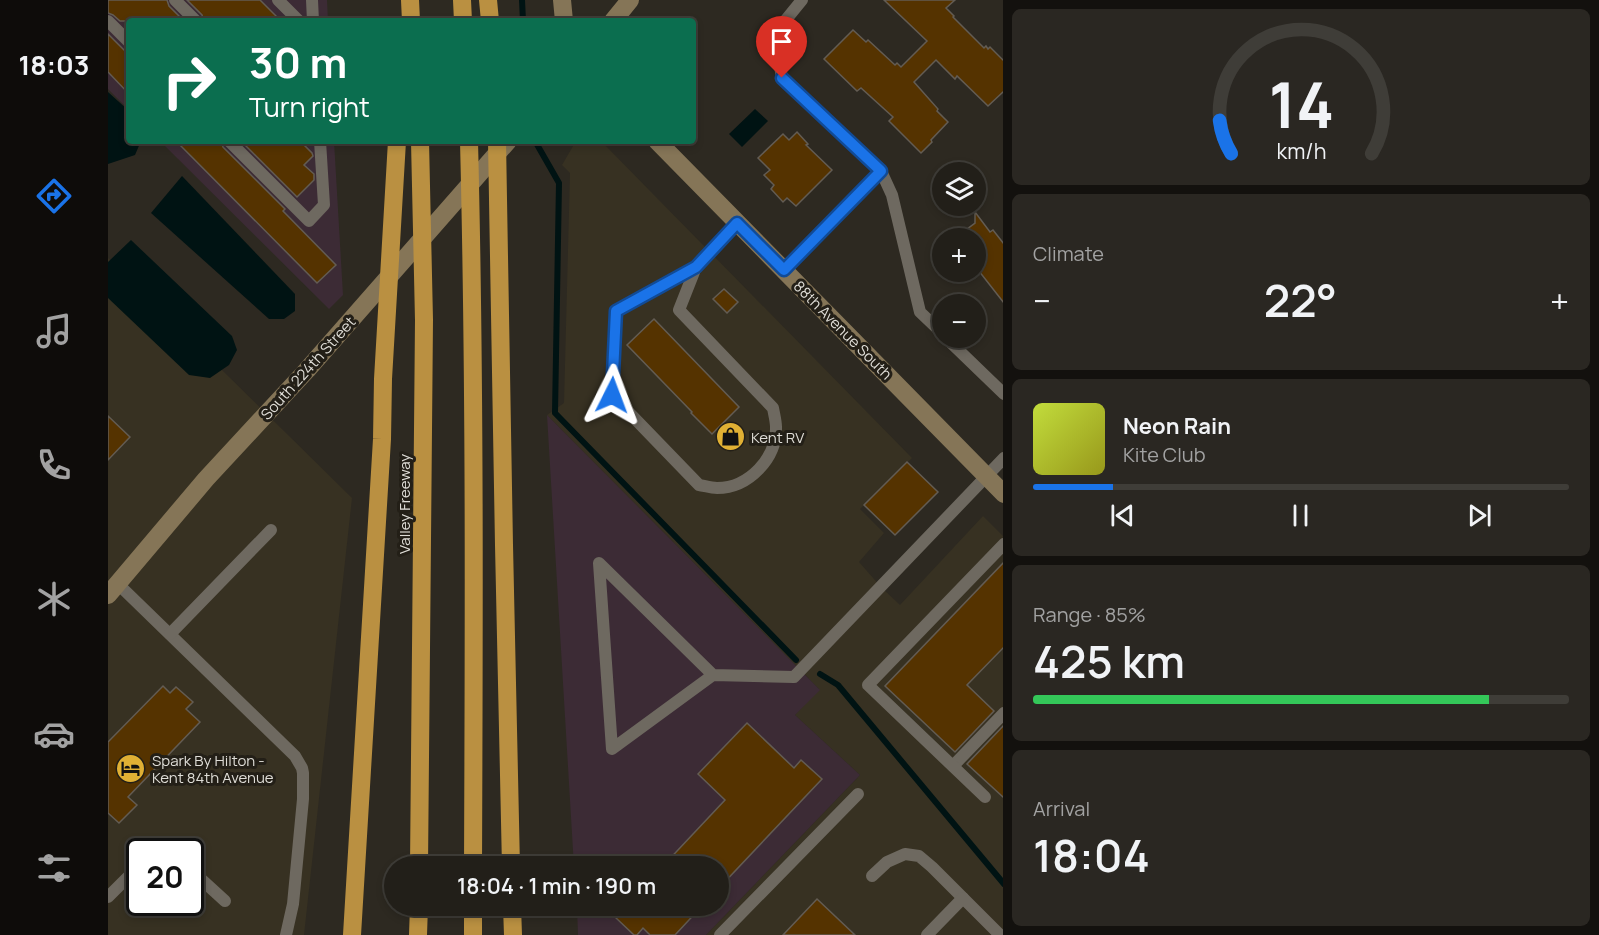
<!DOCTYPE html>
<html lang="en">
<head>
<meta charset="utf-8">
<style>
	body { margin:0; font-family:Manrope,sans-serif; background:#2a2722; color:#f1f3f6; height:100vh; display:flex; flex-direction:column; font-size:22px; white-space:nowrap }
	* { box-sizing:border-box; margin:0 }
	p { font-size:20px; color:#a2a2a2 }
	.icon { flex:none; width:33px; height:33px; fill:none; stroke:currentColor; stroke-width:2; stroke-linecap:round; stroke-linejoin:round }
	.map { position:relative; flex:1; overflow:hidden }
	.drawer { display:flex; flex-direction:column; gap:9px; padding:9px; background:#13110e; width:596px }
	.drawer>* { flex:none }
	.top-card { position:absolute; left:18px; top:18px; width:570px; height:126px; border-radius:6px; box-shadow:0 3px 9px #0003,0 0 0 2px #3f3d38; background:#0b6e4f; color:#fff; overflow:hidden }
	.fabs { position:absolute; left:824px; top:162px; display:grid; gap:12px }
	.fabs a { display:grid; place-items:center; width:54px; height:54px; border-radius:50%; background:#221f19; box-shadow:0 3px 9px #0003,0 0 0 2px #3f3d38; font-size:30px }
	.speed { position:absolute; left:18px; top:838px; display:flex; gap:12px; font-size:30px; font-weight:700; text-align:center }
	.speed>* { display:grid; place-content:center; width:78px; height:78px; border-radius:50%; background:#221f19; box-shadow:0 3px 9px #0003,0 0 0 2px #3f3d38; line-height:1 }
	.speed .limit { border:3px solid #111; border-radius:9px; background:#fff; color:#111 }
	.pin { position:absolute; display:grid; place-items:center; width:51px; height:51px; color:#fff; margin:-62px -26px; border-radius:50% 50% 50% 0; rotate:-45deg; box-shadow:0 0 6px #0007 }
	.pin .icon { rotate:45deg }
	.me { position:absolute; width:66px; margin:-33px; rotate:3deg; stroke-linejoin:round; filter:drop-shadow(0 0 4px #0008) }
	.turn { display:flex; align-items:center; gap:21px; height:126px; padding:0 24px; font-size:27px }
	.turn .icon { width:78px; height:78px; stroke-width:2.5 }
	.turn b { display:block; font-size:42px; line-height:51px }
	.big { font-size:45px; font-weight:600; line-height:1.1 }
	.drawer .card { flex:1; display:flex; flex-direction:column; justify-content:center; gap:9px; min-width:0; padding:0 21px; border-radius:9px; background:#2a2722 }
	.drawer .dial { align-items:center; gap:0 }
	.dial svg { height:156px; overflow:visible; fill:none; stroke:#3f3d38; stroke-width:7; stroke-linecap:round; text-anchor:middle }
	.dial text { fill:#f1f3f6; stroke:none }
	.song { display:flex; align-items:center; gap:18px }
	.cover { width:72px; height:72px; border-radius:9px; background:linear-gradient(135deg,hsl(70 70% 55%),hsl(60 70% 35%)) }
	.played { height:6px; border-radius:3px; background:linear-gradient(90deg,#1a73e8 15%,#3f3d38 15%) }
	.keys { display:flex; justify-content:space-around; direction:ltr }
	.heat { display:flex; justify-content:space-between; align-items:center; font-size:33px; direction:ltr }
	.charge { height:9px; border-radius:4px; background:linear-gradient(90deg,#34c759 85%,#3f3d38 0) }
	.trip { position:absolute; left:276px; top:856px; width:345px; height:60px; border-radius:30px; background:#221f19; box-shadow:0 3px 9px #0003,0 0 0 2px #3f3d38; font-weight:600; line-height:60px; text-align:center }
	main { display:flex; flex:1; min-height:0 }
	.menu { display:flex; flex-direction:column; width:108px; justify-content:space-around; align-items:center; background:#0e0c0a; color:#a2a2a2 }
	.menu .icon { width:42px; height:42px }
	.menu .active { color:#1a73e8 }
	.menu b { font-size:27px; color:#f1f3f6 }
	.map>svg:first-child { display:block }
	.built { fill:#373122; fill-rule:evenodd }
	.industrial { fill:#3c2b35 }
	.water { fill:#001313 }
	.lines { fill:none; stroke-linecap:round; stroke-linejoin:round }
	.stream { stroke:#001313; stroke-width:6 }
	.building { fill:#530; stroke:#635c53; stroke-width:1.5 }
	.lane { stroke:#6e6960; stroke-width:12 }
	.secondary { stroke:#857557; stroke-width:18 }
	.highway { stroke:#ba9041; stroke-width:18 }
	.route-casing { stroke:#114b97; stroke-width:15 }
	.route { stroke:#1a73e8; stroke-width:10 }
	.labels { text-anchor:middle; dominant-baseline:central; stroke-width:6; stroke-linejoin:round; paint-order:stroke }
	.street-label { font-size:15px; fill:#dfddd7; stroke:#231f17 }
	.poi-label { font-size:15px; fill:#dfddd7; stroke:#231f17; text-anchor:start }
</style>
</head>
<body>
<main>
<nav class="menu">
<b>18:03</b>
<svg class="icon active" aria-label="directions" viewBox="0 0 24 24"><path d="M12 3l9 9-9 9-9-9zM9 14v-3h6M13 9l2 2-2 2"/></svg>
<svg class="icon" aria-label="music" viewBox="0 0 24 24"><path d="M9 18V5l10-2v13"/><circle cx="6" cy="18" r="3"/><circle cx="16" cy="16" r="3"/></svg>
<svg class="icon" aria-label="phone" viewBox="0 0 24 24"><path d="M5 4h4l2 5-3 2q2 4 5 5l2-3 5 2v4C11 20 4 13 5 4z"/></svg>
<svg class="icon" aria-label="climate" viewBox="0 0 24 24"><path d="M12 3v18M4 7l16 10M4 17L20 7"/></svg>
<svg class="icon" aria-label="car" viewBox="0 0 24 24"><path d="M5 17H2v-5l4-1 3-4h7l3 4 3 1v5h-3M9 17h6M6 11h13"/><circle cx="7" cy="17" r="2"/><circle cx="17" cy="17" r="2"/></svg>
<svg class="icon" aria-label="filters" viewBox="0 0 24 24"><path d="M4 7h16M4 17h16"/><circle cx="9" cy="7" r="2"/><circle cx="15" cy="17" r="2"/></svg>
</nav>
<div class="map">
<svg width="896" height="935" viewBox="0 0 896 935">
	<rect width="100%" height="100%" fill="#2d2921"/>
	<!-- built -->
	<g class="built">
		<path d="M468 141H493L804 458 752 509 776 533 751 562 773 587 792 605 875 516 895 536V935H598L752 775 687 715 711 689 439 415 456 403 462 173 454 165Z"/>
		<path d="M0 258 244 498 196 935H0ZM32 852H82V903H32Z"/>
	</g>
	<!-- industrial -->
	<g class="industrial">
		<path d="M0 0H219L220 21H21V110L0 89Z"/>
		<path d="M52 141H226L235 295 221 309Z"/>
		<path d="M439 415 712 690 687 715 752 775 598 935H470L469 906H610V867H466Z"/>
	</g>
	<!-- water -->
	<g class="water">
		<path d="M0 92 21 111V141H33L27 155 0 164Z"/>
		<path d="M647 109 660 121 634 147 621 134Z"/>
		<path d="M74 176 187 294V311L176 319H161L43 213Z"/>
		<path d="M23 240 124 336 129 350 121 365 102 378 81 375 0 298V262Z"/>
	</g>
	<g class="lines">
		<!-- stream -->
		<g class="stream">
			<path d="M414 0 415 21"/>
			<path d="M427 141 451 183 447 413 688 660"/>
			<path d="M712 674 730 685 896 884"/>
		</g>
	</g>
	<!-- building -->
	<g class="building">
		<path d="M0 0H59L61 6 76 21H12L5 15 0 13Z"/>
		<path d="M79 0H152L173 21H96L94 15Z"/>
		<path d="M776 0H847L838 8 846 16 845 17 876 48 878 46 880 49 882 47 896 61V91L880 106 849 76 847 79 828 60 806 82 830 109 829 111 840 122 823 140 824 142 813 153 781 121 785 117 753 88 749 91 716 59 745 30 758 42 760 40 787 65 789 63 793 67 819 41Z"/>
		<path d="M0 34 21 55V94L0 72Z"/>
		<path d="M689 132 700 144 698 145 724 170 688 206 679 198 675 202 663 189 666 185 656 175 662 170 650 158 675 134 681 140Z"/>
		<path d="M68 141H113L115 147 177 209 175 211 228 265 209 283Z"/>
		<path d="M133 141H192L204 153 205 156 196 165 206 174V180L189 197Z"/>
		<path d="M867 212 882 232 885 230 896 244V303L867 266V238H847L867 223Z"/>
		<path d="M616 289 630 302 619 313 605 299Z"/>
		<path d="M546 319 631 407 604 434 583 413 584 412 519 345Z"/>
		<path d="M0 416 22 437 0 460Z"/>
		<path d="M799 462 830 492 787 535 756 505Z"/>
		<path d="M896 562V647L859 685 886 711 847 752 777 686Z"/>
		<path d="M55 686 62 693 68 687 85 702 78 709 92 722 20 797 29 805 11 823 0 813V742Z"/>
		<path d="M639 723 686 768 693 760 714 779 610 889V867H554L617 800 590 774Z"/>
		<path d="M896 725V798L859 764Z"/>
		<path d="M709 899 747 935H675Z"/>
		<path d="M517 906H594L567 935H542L535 928 529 935H526L507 917Z"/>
	</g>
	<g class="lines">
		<!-- lane -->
		<g class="lane">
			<path d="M67 0 88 21"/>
			<path d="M170 0 191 21"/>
			<path d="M204 0 205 21"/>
			<path d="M694 0 672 27 667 37 674 78 773 171 784 195 812 312 834 333"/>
			<path d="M0 21 21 42"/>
			<path d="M121 141 201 221 216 205 212 141"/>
			<path d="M588 267 571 310 665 408C666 414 668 421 668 427 669 458 641 488 609 488 603 488 597 486 591 485L504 395 508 311 588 267 629 223"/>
			<path d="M676 270 773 171"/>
			<path d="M838 338 896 394"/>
			<path d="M10 584 187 756 194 768 195 773V799L185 904 178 935"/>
			<path d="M62 634 163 530"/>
			<path d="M605 675 491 563 504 749 605 675 686 677 896 458"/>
			<path d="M845 766 896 713"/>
			<path d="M877 797 760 685 896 544"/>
			<path d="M44 852 47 849H58L65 852"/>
			<path d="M82 869 117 901"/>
			<path d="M764 876 779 862 797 854 811 856 824 867 855 898"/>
			<path d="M0 897 32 865"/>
			<path d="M612 935 750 794"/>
			<path d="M819 935 855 898 892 935"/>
		</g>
		<!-- secondary -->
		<g class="secondary">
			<path d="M454 0 456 21"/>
			<path d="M505 21 522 0"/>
			<path d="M549 141 896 494"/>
			<path d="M0 595 98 479 199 370 400 141"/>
		</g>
		<!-- highway -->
		<g class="highway">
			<path d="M302 0 303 21"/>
			<path d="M354 0 355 21"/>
			<path d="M380 0 382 21"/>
			<path d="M361 141C367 383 366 625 365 867"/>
			<path d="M389 141 396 545 403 867"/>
			<path d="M311 867 316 320 312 141"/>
			<path d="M404 906 405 935"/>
			<path d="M244 935 274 439 275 379 289 141"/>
			<path d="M310 935 311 906"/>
			<path d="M365 935V906"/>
		</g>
	</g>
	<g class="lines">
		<defs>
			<path id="route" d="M504 395 508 311 588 267 629 223 676 270 773 171 674 78"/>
		</defs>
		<!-- route casing -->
		<use href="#route" class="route-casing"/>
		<!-- route -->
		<use href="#route" class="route"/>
	</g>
	<!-- icons -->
	<defs>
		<symbol id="shop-disc" viewBox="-11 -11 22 22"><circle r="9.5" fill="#e0b034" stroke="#231f17"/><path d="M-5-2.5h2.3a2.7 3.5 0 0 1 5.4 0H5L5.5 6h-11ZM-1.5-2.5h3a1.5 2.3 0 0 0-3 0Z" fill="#111"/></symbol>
		<symbol id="hotel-disc" viewBox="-11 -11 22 22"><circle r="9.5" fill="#e0b034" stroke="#231f17"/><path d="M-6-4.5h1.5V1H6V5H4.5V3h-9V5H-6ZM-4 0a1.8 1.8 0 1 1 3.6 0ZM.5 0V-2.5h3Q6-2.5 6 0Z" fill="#111"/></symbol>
	</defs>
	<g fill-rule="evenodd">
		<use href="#shop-disc" x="606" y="420" width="33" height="33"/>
		<use href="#hotel-disc" x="6" y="752" width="33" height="33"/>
	</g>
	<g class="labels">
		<!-- street labels -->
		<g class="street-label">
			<text transform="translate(735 330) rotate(45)">88th Avenue South</text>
			<text transform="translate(200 368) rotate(-48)">South 224th Street</text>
			<text transform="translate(296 504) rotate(-90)">Valley Freeway</text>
		</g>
		<!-- poi labels -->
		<g class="poi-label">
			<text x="643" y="437">Kent RV</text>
			<text x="44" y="760">Spark By Hilton -<tspan x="44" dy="17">Kent 84th Avenue</tspan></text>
		</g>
	</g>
</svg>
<div class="fabs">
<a><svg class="icon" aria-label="layers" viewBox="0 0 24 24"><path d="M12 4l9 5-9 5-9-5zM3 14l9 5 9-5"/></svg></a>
<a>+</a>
<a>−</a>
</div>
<div class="speed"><div class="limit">20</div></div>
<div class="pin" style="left:674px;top:78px;background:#d93025"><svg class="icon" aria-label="arrive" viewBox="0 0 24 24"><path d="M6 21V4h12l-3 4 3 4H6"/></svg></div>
<svg class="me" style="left:504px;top:395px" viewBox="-20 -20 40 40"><path d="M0-17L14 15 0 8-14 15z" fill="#1a73e8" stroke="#fff" stroke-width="4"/></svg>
<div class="trip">18:04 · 1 min · 190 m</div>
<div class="top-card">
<div class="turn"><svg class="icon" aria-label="right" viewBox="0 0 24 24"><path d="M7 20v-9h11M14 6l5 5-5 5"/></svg><div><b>30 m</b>Turn right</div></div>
</div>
</div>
<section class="drawer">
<div class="card dial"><svg viewBox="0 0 100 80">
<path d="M14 69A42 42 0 1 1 86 69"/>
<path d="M14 69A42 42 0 0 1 8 52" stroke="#1a73e8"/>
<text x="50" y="56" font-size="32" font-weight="700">14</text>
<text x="50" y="72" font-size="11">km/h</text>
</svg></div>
<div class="card"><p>Climate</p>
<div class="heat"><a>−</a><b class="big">22°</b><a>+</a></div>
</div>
<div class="card">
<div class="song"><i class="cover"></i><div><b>Neon Rain</b><p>Kite Club</p></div></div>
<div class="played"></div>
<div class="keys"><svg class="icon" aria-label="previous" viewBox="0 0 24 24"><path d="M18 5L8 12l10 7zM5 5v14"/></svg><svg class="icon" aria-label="pause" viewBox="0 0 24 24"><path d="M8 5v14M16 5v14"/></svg><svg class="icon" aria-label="next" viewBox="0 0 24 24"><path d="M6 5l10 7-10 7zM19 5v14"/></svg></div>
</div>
<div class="card"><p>Range · 85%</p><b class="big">425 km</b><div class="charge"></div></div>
<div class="card"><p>Arrival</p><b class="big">18:04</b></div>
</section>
</main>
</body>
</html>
